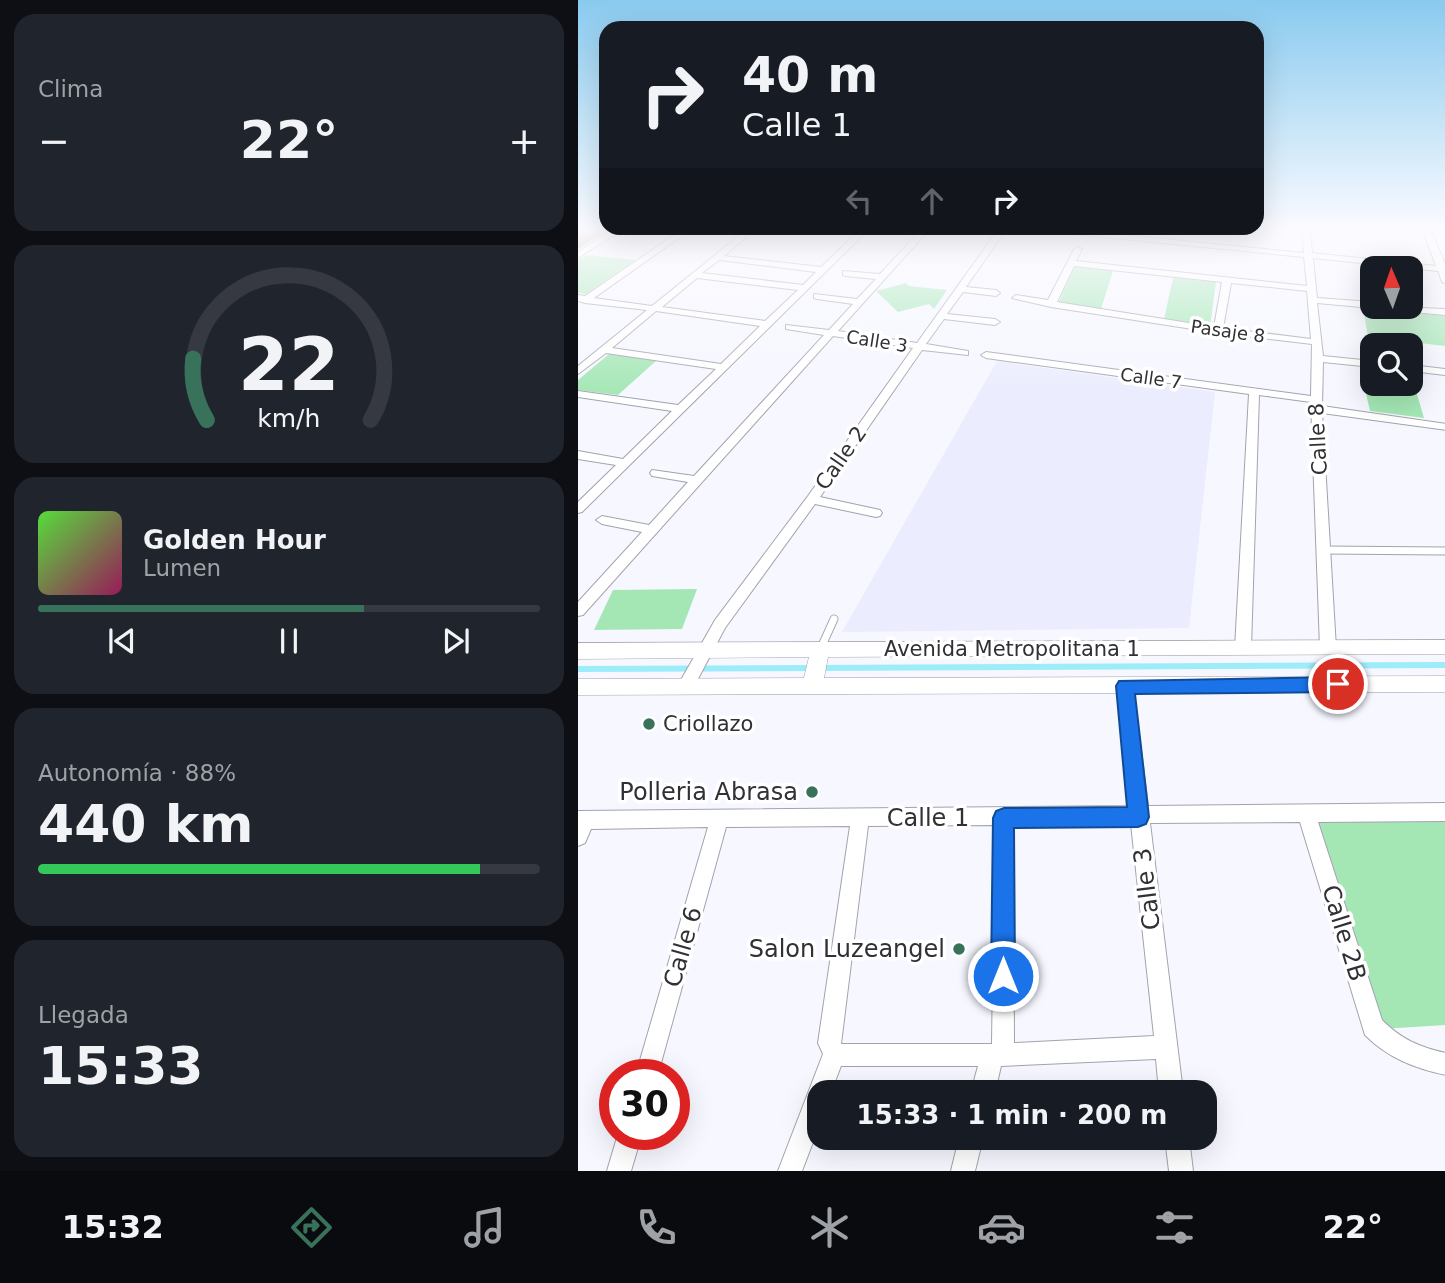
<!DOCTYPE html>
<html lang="es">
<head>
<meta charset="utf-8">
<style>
	body { margin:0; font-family:"DejaVu Sans",sans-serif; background:#20242c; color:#f1f3f6; height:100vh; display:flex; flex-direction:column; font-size:26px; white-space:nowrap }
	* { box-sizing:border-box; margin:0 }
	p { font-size:23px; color:#9ea1a6 }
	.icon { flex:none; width:38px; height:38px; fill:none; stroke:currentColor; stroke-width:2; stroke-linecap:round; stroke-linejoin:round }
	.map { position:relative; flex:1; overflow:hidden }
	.panel { display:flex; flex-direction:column; gap:14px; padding:14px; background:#0d0f14; width:578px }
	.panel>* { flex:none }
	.guide { position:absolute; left:21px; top:21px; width:665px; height:214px; border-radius:21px; box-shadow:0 7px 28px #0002; background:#171b24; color:#f1f3f6; overflow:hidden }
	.needle { width:46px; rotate:358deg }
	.tools { position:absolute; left:782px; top:256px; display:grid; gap:14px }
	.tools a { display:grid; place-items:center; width:63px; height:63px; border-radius:14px; background:#171b24; box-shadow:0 7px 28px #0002; font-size:35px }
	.speed { position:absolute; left:21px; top:1059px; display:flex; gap:14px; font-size:35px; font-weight:700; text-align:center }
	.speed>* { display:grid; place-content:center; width:91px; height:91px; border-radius:50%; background:#171b24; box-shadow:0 7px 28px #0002; line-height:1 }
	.speed .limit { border:10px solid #d22; background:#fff; color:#111 }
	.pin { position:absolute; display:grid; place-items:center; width:60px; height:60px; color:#fff; margin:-30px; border:4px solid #fff; border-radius:50%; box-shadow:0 2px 7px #0007 }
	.me { position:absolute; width:77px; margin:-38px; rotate:0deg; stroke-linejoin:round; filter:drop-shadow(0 0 5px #0008) }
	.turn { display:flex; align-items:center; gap:24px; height:147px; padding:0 28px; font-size:32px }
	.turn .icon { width:91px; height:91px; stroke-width:2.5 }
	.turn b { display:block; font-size:49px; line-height:60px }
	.lanes { display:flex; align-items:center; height:66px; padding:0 28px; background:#0003; justify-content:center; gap:35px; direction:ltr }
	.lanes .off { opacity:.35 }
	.big { font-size:52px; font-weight:700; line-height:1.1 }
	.panel .card { flex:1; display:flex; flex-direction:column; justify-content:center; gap:10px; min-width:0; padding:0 24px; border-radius:21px; background:#20242c }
	.panel .dial { align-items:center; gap:0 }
	.dial svg { height:182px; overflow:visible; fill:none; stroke:#363941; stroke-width:7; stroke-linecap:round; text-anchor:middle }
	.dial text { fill:#f1f3f6; stroke:none }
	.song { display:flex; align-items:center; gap:21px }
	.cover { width:84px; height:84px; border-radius:10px; background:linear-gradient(135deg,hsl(110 70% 55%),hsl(330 70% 35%)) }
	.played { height:7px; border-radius:4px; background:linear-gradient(90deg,#39725b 65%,#363941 65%) }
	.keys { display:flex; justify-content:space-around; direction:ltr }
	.heat { display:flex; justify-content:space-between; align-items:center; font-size:38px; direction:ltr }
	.charge { height:10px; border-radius:5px; background:linear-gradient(90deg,#34c759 88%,#363941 0) }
	.trip { position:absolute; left:229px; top:1080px; width:410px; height:70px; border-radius:21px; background:#171b24; box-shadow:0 7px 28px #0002; font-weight:700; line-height:70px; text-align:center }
	.tab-bar { display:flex; height:112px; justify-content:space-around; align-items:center; background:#090b0e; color:#9ea1a6 }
	.tab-bar .icon { width:49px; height:49px }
	.tab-bar .on { color:#39725b }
	.tab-bar b { font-size:32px; color:#f1f3f6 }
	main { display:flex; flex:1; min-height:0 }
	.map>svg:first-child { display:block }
	.built { fill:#ebedfe }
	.green { fill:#a4e7b5 }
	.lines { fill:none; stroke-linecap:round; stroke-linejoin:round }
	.stream { stroke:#9cecf9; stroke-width:6 }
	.service-casing { stroke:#a2a3ac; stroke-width:9 }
	.minor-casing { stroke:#a2a3ac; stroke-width:2 }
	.tertiary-casing { stroke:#a2a3ac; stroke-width:1 }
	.service { stroke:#fff; stroke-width:7 }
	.minor { fill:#fff; fill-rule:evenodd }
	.tertiary { fill:#fff; fill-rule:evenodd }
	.shaded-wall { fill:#ad876c }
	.route { fill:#1a73e8; stroke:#114b97; stroke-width:2 }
	.poi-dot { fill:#39725b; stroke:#fff; stroke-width:2.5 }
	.labels { text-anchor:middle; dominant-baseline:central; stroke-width:7; stroke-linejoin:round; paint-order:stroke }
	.far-street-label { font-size:18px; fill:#313135; stroke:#fff }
	.street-label { font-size:21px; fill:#313135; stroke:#fff }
	.poi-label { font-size:21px; fill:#313135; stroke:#fff; text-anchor:start }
	.near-poi-label { font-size:24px; fill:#313135; stroke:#fff; text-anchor:end }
	.near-street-label { font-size:24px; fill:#313135; stroke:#fff }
</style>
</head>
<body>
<main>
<section class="panel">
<div class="card"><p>Clima</p>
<div class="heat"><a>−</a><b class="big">22°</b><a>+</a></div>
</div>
<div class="card dial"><svg viewBox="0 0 100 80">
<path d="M14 69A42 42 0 1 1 86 69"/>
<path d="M14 69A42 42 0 0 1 8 42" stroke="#39725b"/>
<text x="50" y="56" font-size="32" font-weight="700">22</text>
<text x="50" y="72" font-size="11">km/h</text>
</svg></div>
<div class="card">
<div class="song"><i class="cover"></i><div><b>Golden Hour</b><p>Lumen</p></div></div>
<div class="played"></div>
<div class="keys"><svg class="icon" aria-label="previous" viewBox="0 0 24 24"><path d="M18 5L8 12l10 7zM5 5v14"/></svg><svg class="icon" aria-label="pause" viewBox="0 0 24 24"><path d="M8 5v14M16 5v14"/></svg><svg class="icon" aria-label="next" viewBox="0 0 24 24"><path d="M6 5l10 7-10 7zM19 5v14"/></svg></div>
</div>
<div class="card"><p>Autonomía · 88%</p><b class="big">440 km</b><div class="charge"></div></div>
<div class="card"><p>Llegada</p><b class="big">15:33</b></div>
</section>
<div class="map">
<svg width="868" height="1171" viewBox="0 0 868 1171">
	<rect width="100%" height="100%" fill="#f6f7ff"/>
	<!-- built -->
	<path class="built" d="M419 361 637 392 611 628 264 632Z"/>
	<!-- green -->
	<g class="green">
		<path d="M9 255 57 260 8 294 0 293V260Z"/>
		<path d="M497 266 535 271 523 309 481 302Z"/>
		<path d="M595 278 638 282 632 327 586 319Z"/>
		<path d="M328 283 331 286 369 290 356 309 351 304 320 312 298 291Z"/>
		<path d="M785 308 867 316V346L790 337Z"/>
		<path d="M31 354 79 360 40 395 0 390V380Z"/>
		<path d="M782 367 794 369V383H833V374L846 418 792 411Z"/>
		<path d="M119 589 104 629 16 630 35 590Z"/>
		<path d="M867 820V1025L804 1029 737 823Z"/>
	</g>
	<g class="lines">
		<!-- stream -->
		<path class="stream" d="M0 669 868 665"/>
		<defs>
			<g id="service">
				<path d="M746 550 868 551"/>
				<path d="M242 650 256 619"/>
			</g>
			<g id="minor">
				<path d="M33 231H42L0 258V252Z"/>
				<path d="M102 231H111L16 298 74 306 167 231H175L146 256 243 267 281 231H289L4 512 0 513V502L38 465 0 459V451L45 459 94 411 0 397V391L100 405 138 369 28 353 0 374V366L69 310 7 303 0 301V295L7 296ZM141 260 238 272 225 285 124 273ZM119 278 220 290 187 321 84 307ZM78 311 182 326 143 364 34 348Z"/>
				<path d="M342 231H350L260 331 339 343 419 231H427L388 287 418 290 422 293 418 296 385 292 369 314 417 319 422 322 417 325 366 319 348 344 390 351V355L344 350 242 497 302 510 304 513 302 516 298 517 237 504 147 628 113 692 107 694 101 692 99 687 137 620 230 496 335 348 255 336 5 615 0 616V602L64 532 24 524 18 520 24 516 71 525 110 482 74 476 72 473 74 470 116 476 246 335 208 329V325L251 330 275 304 239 299 236 298V294L279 299 298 279 268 276 265 275V271L302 274Z"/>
				<path d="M480 231H504L726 253 724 231H732L734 253 858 266 845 231H853L868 266V284L864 282 860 271 735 258 739 298 794 302V306H798L794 308 739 303 745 356 794 361V367L745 362 744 406 868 424V430L744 413 758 648 755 652 750 654 745 652 742 648 733 402 681 395 673 648 670 652 665 654 660 652 657 648 671 394 408 358 403 355 408 352 733 396 734 344 640 333 473 307 434 298 438 295 470 300 496 249 500 247 504 249 498 261 729 286 726 257 484 233ZM496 266 644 282 636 327 479 302ZM653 283 729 291 733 339 645 328Z"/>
				<path d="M799 306 868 309V315L803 309Z"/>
				<path d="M833 365 868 369V375L833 371Z"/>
				<path d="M547 679 553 681 555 686 570 806 868 803V821L740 822 804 1020C823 1039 841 1047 868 1053V1075C836 1068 810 1058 787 1035L722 822 572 823 605 1092H581L578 1059 423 1066 417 1092H393L400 1066H263L253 1092H242V1124L224 1171H200L245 1054 240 1043 272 826 148 827 80 1074H58L130 827 13 829 7 843 0 846V811L552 806 539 686 541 681ZM553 824 576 1036 436 1043 435 825ZM417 825 414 1044H263L290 826Z"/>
				<path d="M40 1134H64L53 1171H29Z"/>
				<path d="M381 1138H405L397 1171H373Z"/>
				<path d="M587 1138H611L615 1171H591Z"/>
			</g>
			<path id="tertiary" d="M868 640V654L250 657 246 678 868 676V692L0 695V679L226 678 231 657 0 659V643Z"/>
		</defs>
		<!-- service casing -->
		<use href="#service" class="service-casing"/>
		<!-- minor casing -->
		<use href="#minor" class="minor-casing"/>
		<!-- tertiary casing -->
		<use href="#tertiary" class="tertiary-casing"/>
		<!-- service -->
		<use href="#service" class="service"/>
		<!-- minor -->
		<use href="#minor" class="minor"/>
		<!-- tertiary -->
		<use href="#tertiary" class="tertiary"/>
	</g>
	<!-- shaded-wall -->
	<path class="shaded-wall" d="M2 231H29L0 249V232Z"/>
	<!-- sky -->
	<linearGradient id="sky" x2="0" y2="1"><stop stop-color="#89caef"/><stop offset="0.58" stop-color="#fbfbff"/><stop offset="1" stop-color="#fbfbff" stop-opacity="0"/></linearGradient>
	<rect width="868" height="395" fill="url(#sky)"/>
	<!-- route -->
	<path class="route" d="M760 677 766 679 769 684 766 689 760 692 557 694 571 817 568 824 560 827 436 828 437 976 434 984 425 988 417 984 413 976 415 818 418 811 426 808 549 807 538 686 541 681Z"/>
	<!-- markers -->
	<g class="poi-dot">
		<circle cx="71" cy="724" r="7"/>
		<circle cx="234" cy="792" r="7"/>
		<circle cx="381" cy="949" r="7"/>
	</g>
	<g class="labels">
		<!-- far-street labels -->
		<g class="far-street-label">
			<text transform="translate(650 331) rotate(8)">Pasaje 8</text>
			<text transform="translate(299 341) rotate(9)">Calle 3</text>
			<text transform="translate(573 378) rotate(8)">Calle 7</text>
		</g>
		<!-- street labels -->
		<g class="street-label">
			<text transform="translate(740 439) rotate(-93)">Calle 8</text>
			<text transform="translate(263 458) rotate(-55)">Calle 2</text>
			<text x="434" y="649">Avenida Metropolitana 1</text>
		</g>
		<!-- poi labels -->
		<g class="poi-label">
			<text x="85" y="724">Criollazo</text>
		</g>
		<!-- near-poi labels -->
		<g class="near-poi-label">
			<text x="220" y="792">Polleria Abrasa</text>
			<text x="367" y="949">Salon Luzeangel</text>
		</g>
		<!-- near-street labels -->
		<g class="near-street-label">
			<text x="350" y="818">Calle 1</text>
			<text transform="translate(569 889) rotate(-97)">Calle 3</text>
			<text transform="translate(766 933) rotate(73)">Calle 2B</text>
			<text transform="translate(105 947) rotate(-74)">Calle 6</text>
		</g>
	</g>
</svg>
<div class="tools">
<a><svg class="needle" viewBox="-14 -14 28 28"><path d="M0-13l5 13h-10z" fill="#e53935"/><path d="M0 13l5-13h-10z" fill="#9ea1a6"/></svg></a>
<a><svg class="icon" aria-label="search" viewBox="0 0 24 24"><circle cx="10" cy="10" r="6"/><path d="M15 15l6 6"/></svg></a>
</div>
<div class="speed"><div class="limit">30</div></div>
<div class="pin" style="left:760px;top:684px;background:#d93025"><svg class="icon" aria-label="arrive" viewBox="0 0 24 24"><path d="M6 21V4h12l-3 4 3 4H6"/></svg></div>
<svg class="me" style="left:425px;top:976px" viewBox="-20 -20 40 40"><circle r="17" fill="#1a73e8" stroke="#fff" stroke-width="3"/><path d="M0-11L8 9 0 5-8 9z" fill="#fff"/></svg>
<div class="trip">15:33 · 1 min · 200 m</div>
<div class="guide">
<div class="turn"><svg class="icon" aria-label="right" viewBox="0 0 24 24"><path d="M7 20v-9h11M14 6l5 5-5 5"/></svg><div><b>40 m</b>Calle 1</div></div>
<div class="lanes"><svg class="icon off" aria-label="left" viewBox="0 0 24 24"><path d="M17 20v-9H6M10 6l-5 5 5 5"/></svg><svg class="icon off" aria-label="ahead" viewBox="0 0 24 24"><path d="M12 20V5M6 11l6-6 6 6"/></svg><svg class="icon" aria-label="right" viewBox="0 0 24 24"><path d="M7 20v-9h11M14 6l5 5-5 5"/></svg></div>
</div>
</div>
</main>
<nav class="tab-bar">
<b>15:32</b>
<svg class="icon on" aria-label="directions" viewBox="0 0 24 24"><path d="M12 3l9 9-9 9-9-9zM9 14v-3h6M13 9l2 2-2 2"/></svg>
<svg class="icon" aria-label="music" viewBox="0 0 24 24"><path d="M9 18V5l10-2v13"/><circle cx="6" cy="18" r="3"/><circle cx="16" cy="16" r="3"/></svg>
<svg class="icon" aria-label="phone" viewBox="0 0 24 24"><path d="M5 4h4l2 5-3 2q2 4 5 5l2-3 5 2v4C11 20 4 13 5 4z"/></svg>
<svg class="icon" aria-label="climate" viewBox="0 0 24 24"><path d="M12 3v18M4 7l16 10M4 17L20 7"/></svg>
<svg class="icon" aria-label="car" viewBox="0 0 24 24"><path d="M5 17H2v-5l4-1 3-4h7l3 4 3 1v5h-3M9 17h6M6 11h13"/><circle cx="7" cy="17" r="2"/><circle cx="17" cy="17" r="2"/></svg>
<svg class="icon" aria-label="filters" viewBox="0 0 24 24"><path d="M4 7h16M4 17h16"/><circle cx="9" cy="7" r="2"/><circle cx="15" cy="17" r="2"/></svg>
<b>22°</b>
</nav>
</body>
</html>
